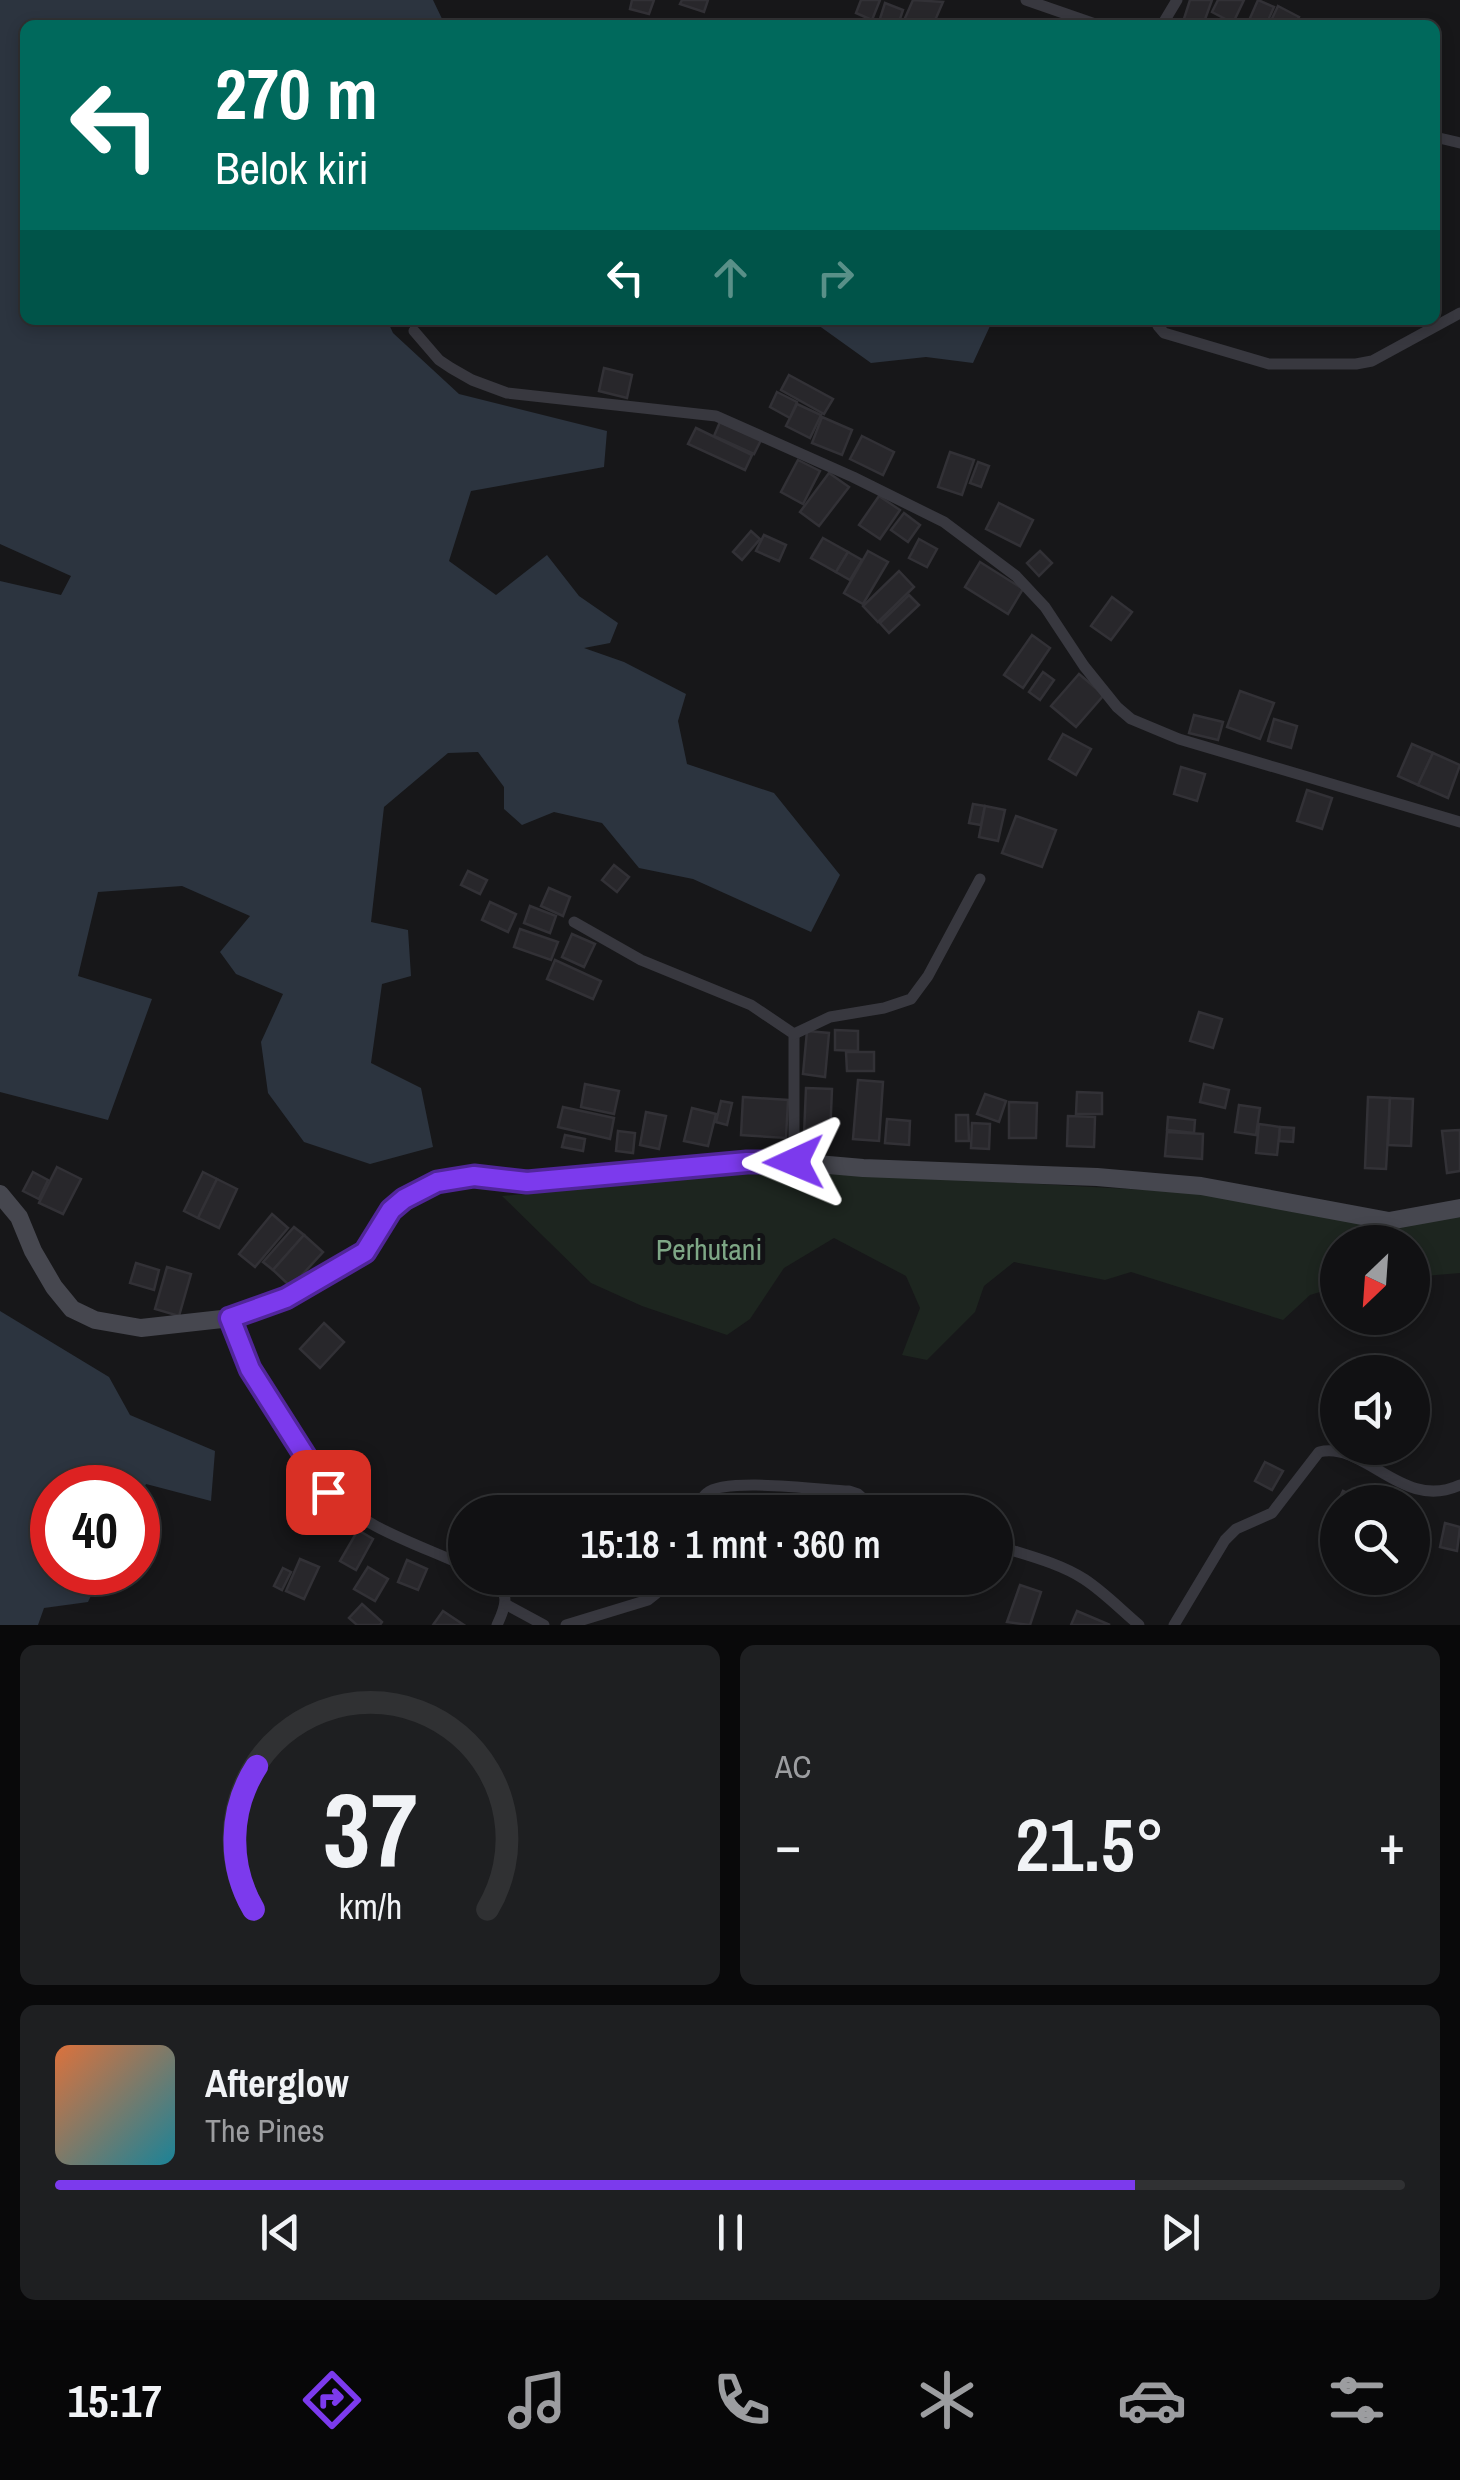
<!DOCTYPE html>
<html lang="id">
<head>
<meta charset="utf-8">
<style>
	body { margin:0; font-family:"Archivo Narrow",sans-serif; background:#1e1f21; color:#f1f3f6; height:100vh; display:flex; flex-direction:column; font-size:38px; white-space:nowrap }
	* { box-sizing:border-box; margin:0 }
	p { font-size:32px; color:#9c9da0 }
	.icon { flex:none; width:55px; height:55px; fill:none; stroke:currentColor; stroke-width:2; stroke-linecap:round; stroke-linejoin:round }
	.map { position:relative; height:1625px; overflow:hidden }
	.side { display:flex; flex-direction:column; gap:20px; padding:20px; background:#09090a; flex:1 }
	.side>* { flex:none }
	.banner { position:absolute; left:20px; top:20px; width:1420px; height:305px; border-radius:15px; box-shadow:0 5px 15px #0003,0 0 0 2px #303133; background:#00695c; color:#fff; overflow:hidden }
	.needle { width:65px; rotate:205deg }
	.buttons { position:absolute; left:1320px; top:1225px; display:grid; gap:20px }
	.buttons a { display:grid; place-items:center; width:110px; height:110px; border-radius:50%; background:#111113; box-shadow:0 5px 15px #0003,0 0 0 2px #303133; font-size:50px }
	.speed { position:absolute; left:30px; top:1465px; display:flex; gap:20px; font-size:50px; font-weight:700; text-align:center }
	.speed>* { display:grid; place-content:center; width:130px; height:130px; border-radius:50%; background:#111113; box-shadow:0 5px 15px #0003,0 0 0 2px #303133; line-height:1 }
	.speed .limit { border:15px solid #d22; background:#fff; color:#111 }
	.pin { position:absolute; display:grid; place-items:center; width:85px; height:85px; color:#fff; margin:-42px; border-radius:20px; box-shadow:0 5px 15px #0006 }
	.me { position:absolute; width:110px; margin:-55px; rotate:269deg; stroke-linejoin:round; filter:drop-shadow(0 0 8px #0008) }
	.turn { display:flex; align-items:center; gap:35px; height:210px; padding:0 30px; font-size:45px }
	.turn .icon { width:130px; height:130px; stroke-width:2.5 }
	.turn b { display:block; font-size:70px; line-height:85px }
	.lanes { display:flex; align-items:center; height:95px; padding:0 30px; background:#0003; justify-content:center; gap:50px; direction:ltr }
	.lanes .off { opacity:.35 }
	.big { font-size:75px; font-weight:600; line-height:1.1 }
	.side .widget { flex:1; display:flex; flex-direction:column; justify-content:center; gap:15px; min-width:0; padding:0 35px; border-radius:15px; background:#1e1f21 }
	.side .dial { align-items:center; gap:0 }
	.dial svg { height:260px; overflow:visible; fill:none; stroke:#303133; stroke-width:7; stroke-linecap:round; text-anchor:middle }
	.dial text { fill:#f1f3f6; stroke:none }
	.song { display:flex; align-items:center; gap:30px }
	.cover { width:120px; height:120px; border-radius:15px; background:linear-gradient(135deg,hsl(20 70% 55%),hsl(190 70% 35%)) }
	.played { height:10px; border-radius:5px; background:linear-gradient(90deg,#7c3aed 80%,#303133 80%) }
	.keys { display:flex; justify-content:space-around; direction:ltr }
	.heat { display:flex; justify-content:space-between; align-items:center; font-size:55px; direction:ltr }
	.side .tiles { flex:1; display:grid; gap:20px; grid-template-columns:1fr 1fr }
	.widget:last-child { grid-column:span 2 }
	.trip { position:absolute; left:448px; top:1495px; width:565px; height:100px; border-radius:50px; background:#111113; box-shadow:0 5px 15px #0003,0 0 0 2px #303133; font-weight:600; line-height:100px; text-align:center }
	.menu { display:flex; height:160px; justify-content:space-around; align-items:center; background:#070708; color:#9c9da0 }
	.menu .icon { width:70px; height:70px }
	.menu .selected { color:#7c3aed }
	.menu b { font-size:45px; color:#f1f3f6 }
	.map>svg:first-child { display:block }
	.green { fill:#1d251f }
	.water { fill:#2c343f }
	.building { fill:#28272b; stroke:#323136; stroke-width:2.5 }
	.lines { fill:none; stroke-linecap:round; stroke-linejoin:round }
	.street { stroke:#38383f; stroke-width:11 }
	.secondary { stroke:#46474f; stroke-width:18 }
	.route-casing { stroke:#51269a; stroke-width:25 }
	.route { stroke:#7c3aed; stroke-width:18 }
	.labels { text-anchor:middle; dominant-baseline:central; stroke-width:10; stroke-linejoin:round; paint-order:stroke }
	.park-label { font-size:30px; fill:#7ea786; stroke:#121215 }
</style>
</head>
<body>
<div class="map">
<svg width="1460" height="1625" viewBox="0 0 1460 1625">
	<rect width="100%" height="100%" fill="#171719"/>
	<!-- green -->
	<path class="green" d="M783 1170 1201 1193 1386 1227 1460 1213V1273L1413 1277 1412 1242H1338L1337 1287 1310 1295 1283 1320 1131 1272 1105 1280 1014 1262 984 1286 975 1312 927 1360 902 1355 920 1308 906 1276 834 1238 784 1268 750 1319 727 1335 642 1306 591 1283 502 1196Z"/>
	<!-- water -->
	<g class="water">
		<path d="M0 0H433L445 25H25V320H387L393 333 459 394 607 431 604 467 471 491 449 561 496 595 547 555 579 596 618 623 610 643 584 648 624 662 686 694 678 721 687 764 774 793 840 875 811 932 693 879 639 868 602 823 554 812 522 825 504 809V787L478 752 448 753 384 807 371 922 408 930 411 976 382 984 371 1063 421 1088 433 1147 370 1164 304 1142 268 1093 261 1042 283 994 236 974 220 952 250 916 182 886 98 892 78 976 152 999 108 1120 0 1092V581L61 595 71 576 0 544Z"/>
		<path d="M811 320H981L990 326 973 363 926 357 871 363Z"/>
		<path d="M0 1311 109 1377 130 1415 215 1451 211 1501 146 1484 138 1501V1488H52V1572L102 1573 88 1602 44 1608 38 1625H0Z"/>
	</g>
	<!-- building -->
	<g class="building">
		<path d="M632 0H654L649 14 630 9Z"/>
		<path d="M682 0H708L704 12 680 4Z"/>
		<path d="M861 0H880L872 20 856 13Z"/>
		<path d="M913 0 943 2 933 25H902Z"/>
		<path d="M1190 0H1212L1203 25H1182Z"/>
		<path d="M1218 0H1244L1233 23 1212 12Z"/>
		<path d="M1258 0 1274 7 1266 25H1247Z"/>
		<path d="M885 3 903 10 898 25H878Z"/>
		<path d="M1278 6 1299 17 1295 25H1269Z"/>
		<path d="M604 368 632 375 627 398 599 391Z"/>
		<path d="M789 375 833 399 824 414 781 390Z"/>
		<path d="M777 392 797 402 790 418 770 407Z"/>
		<path d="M797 404 821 415 810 438 786 426Z"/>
		<path d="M822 417 852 430 842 455 812 443Z"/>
		<path d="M720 422 761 440 754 454 714 436Z"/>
		<path d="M696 428 752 455 745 470 688 444Z"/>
		<path d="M862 436 894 452 883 475 850 459Z"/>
		<path d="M950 452 974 460 962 495 938 487Z"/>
		<path d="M798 460 820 471 803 504 781 492Z"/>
		<path d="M978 462 989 466 981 487 970 483Z"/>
		<path d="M829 473 849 487 819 526 800 512Z"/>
		<path d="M879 496 900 510 880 539 859 525Z"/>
		<path d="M999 503 1033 520 1020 546 986 529Z"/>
		<path d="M904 513 920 525 908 542 891 530Z"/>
		<path d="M751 531 760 539 742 560 733 552Z"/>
		<path d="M764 535 786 545 779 561 756 551Z"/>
		<path d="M823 538 848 552 836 572 811 558Z"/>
		<path d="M919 539 937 549 927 567 909 558Z"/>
		<path d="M868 551 888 562 863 604 844 593Z"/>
		<path d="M1040 551 1052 563 1039 576 1027 563Z"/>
		<path d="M848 552 862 560 850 580 836 572Z"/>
		<path d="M980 562 1023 589 1008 614 965 587Z"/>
		<path d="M899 571 914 587 878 622 863 606Z"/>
		<path d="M909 595 919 605 889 633 880 623Z"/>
		<path d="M1112 597 1132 612 1111 640 1091 626Z"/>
		<path d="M1032 635 1050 648 1023 688 1004 675Z"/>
		<path d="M1043 672 1054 680 1040 700 1029 692Z"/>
		<path d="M1079 674 1104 695 1076 727 1051 706Z"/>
		<path d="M1240 691 1274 703 1260 739 1227 727Z"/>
		<path d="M1194 715 1223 722 1218 740 1189 733Z"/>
		<path d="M1274 719 1297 726 1291 748 1268 741Z"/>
		<path d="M1063 734 1091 749 1076 775 1049 759Z"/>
		<path d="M1412 744 1433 753 1418 785 1398 776Z"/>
		<path d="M1433 753 1460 765 1448 798 1418 785Z"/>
		<path d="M1181 767 1205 774 1197 801 1174 794Z"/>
		<path d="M1307 790 1332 798 1322 829 1297 821Z"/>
		<path d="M973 804 985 806 981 825 969 823Z"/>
		<path d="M985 806 1005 810 998 841 979 837Z"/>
		<path d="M1016 816 1056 830 1042 867 1002 853Z"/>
		<path d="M614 865 629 877 617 892 602 880Z"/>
		<path d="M468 871 487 880 480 894 461 885Z"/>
		<path d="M549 888 570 897 563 916 541 906Z"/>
		<path d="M490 902 516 914 508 932 482 920Z"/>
		<path d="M530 906 556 916 550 933 524 923Z"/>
		<path d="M520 929 558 942 551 960 514 947Z"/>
		<path d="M572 934 595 944 584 967 562 957Z"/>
		<path d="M555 960 601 981 593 999 547 979Z"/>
		<path d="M1199 1012 1222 1019 1213 1048 1190 1041Z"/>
		<path d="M835 1030 858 1031V1051L835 1050Z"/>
		<path d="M807 1031 829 1033 825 1077 803 1074Z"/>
		<path d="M846 1052H874V1071H847Z"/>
		<path d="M858 1080 883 1082 879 1141 853 1139Z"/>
		<path d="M585 1084 619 1091 614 1114 581 1107Z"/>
		<path d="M1204 1084 1229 1090 1225 1108 1200 1102Z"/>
		<path d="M806 1088 832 1089 830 1136 804 1135Z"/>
		<path d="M1077 1092 1102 1093V1114H1076Z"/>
		<path d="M985 1094 1006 1101 999 1122 977 1114Z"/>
		<path d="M743 1097 788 1100 786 1138 741 1135Z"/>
		<path d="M1368 1097 1390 1098 1386 1169 1365 1168Z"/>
		<path d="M1390 1098 1413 1099 1411 1146 1388 1145Z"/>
		<path d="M721 1101 732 1103 727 1125 716 1122Z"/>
		<path d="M1009 1102 1037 1103 1036 1138H1009Z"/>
		<path d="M1239 1105 1260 1108 1256 1135 1235 1132Z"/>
		<path d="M563 1107 614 1118 610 1139 558 1127Z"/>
		<path d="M692 1108 716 1114 708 1146 684 1141Z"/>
		<path d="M646 1112 666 1116 659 1149 640 1145Z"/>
		<path d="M956 1115H968L969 1141H956Z"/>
		<path d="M1068 1116 1095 1117 1094 1147 1067 1146Z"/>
		<path d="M1168 1117 1195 1120 1194 1133 1167 1130Z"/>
		<path d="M887 1119 910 1121 909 1145 885 1143Z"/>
		<path d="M972 1123 990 1124 989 1149 971 1148Z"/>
		<path d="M1259 1124 1280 1127 1277 1155 1256 1153Z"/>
		<path d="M1280 1127 1294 1128 1293 1142 1279 1141Z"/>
		<path d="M1460 1130V1171L1447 1173 1442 1131Z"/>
		<path d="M618 1131 635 1133 633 1153 616 1151Z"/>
		<path d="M1167 1132 1203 1134 1202 1159 1165 1156Z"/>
		<path d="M565 1135 585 1139 583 1151 562 1147Z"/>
		<path d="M57 1167 81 1179 63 1214 39 1203Z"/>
		<path d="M33 1172 48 1180 39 1199 23 1191Z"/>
		<path d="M203 1172 217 1179 198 1218 184 1211Z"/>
		<path d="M217 1179 237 1189 219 1228 198 1218Z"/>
		<path d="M272 1214 288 1228 255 1267 239 1254Z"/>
		<path d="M294 1227 304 1235 273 1270 263 1262Z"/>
		<path d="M304 1235 323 1252 291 1287 273 1270Z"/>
		<path d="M136 1263 159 1270 154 1290 130 1283Z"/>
		<path d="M167 1267 191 1274 179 1316 155 1309Z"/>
		<path d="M324 1323 344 1342 320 1368 300 1349Z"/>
		<path d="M1412 1407 1425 1413 1412 1439Z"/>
		<path d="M1265 1462 1283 1471 1272 1490 1255 1481Z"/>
		<path d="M1343 1491 1364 1501V1502H1338Z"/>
		<path d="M1445 1523 1460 1527 1457 1551 1440 1547Z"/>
		<path d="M358 1530 373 1539 356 1570 340 1561Z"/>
		<path d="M300 1559 319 1567 304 1599 286 1591Z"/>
		<path d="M407 1560 427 1569 418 1590 398 1582Z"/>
		<path d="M368 1567 388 1579 375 1601 354 1589Z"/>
		<path d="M283 1568 291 1572 282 1590 274 1586Z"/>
		<path d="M1020 1585 1041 1592 1030 1625 1007 1622Z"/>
		<path d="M362 1604 382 1622 380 1625H357L349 1618Z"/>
		<path d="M443 1611 464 1625H433Z"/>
		<path d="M1077 1611 1110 1625H1071Z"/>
	</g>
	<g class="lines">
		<!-- street -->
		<g class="street">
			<path d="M1026 0 1098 25"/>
			<path d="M1162 25 1177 0"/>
			<path d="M1435 137 1460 143"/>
			<path d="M1159 320 1158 326 1164 333 1269 364H1356L1372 361 1460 313"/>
			<path d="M414 331 439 360 451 368 472 380 507 393 716 416 853 477 944 522 1016 576 1045 607 1084 666 1117 707 1131 719 1179 739 1460 822"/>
			<path d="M574 922 641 960 751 1005 794 1034V1162"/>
			<path d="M794 1034 830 1017 884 1008 911 999 928 976 980 879"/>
			<path d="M231 1318 250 1369 329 1492C363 1528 420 1545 465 1566"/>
			<path d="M692 1512C697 1507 701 1498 707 1493 725 1477 822 1490 849 1491L858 1494 878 1512"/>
			<path d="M995 1545C1025 1555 1057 1562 1084 1579 1104 1592 1120 1609 1139 1625"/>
			<path d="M488 1578C511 1591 507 1604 497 1625"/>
			<path d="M507 1605 544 1625"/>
			<path d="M566 1625 648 1600 658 1592 664 1578"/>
			<path d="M1174 1625 1225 1540 1236 1529 1272 1513 1319 1452C1366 1441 1402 1512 1460 1485"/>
		</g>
		<!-- secondary -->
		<path class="secondary" d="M0 1194 19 1217 33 1251 54 1287 72 1309 95 1320 141 1328 231 1318 286 1298 365 1251 391 1210 404 1199 437 1182 458 1176 527 1182 747 1162H794L863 1168 1097 1177 1201 1186 1389 1221 1460 1208"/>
	</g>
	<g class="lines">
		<defs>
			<path id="route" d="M328 1492 250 1369 230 1318 286 1298 365 1252 391 1210 404 1199 437 1182 474 1176 527 1182 747 1162H794"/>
		</defs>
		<!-- route casing -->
		<use href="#route" class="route-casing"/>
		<!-- route -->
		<use href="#route" class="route"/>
	</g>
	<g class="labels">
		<!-- park labels -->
		<g class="park-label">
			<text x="709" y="1249">Perhutani</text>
		</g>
	</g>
</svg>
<div class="buttons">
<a><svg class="needle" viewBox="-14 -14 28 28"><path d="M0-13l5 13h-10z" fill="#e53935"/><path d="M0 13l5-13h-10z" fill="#9c9da0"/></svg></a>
<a><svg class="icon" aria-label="sound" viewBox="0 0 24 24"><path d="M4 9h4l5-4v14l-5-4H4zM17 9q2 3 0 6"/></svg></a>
<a><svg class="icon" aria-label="search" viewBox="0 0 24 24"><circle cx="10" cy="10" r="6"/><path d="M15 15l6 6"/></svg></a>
</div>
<div class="speed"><div class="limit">40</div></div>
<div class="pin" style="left:328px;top:1492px;background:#d93025"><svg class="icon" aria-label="arrive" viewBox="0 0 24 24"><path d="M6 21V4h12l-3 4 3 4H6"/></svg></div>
<svg class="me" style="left:794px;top:1162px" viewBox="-20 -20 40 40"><path d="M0-17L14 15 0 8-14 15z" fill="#7c3aed" stroke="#fff" stroke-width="4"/></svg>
<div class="trip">15:18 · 1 mnt · 360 m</div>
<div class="banner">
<div class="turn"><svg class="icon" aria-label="left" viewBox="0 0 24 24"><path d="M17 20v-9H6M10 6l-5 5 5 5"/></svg><div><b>270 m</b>Belok kiri</div></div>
<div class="lanes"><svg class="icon" aria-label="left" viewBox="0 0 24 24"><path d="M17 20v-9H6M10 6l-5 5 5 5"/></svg><svg class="icon off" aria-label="ahead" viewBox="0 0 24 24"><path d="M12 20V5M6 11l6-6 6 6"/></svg><svg class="icon off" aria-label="right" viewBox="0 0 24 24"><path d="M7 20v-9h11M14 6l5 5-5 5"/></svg></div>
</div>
</div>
<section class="side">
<div class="tiles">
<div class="widget dial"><svg viewBox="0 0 100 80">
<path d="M14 69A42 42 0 1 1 86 69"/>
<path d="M14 69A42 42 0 0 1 15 25" stroke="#7c3aed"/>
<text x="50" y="56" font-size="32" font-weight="700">37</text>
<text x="50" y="72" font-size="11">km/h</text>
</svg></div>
<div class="widget"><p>AC</p>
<div class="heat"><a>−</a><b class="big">21.5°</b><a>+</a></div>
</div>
<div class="widget">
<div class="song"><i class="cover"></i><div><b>Afterglow</b><p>The Pines</p></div></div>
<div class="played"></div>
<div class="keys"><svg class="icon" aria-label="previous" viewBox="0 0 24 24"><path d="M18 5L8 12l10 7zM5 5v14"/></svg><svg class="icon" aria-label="pause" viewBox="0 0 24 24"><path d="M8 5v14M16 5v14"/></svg><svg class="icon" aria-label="next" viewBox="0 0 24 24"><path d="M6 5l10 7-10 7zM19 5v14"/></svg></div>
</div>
</div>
</section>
<nav class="menu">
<b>15:17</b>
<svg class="icon selected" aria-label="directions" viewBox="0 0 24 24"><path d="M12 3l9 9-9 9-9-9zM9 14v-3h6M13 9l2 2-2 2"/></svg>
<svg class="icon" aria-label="music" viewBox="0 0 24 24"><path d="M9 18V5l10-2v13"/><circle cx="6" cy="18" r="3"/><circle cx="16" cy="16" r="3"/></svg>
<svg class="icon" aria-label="phone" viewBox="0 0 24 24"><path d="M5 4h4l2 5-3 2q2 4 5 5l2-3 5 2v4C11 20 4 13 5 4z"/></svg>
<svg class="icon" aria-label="climate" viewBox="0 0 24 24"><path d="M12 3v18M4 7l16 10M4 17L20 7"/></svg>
<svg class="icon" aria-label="car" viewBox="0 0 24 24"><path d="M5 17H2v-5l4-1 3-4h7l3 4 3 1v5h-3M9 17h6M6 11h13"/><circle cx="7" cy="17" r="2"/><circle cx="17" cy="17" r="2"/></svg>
<svg class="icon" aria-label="filters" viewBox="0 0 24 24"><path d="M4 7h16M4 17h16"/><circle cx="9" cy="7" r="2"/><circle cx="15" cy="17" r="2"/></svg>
</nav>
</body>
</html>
